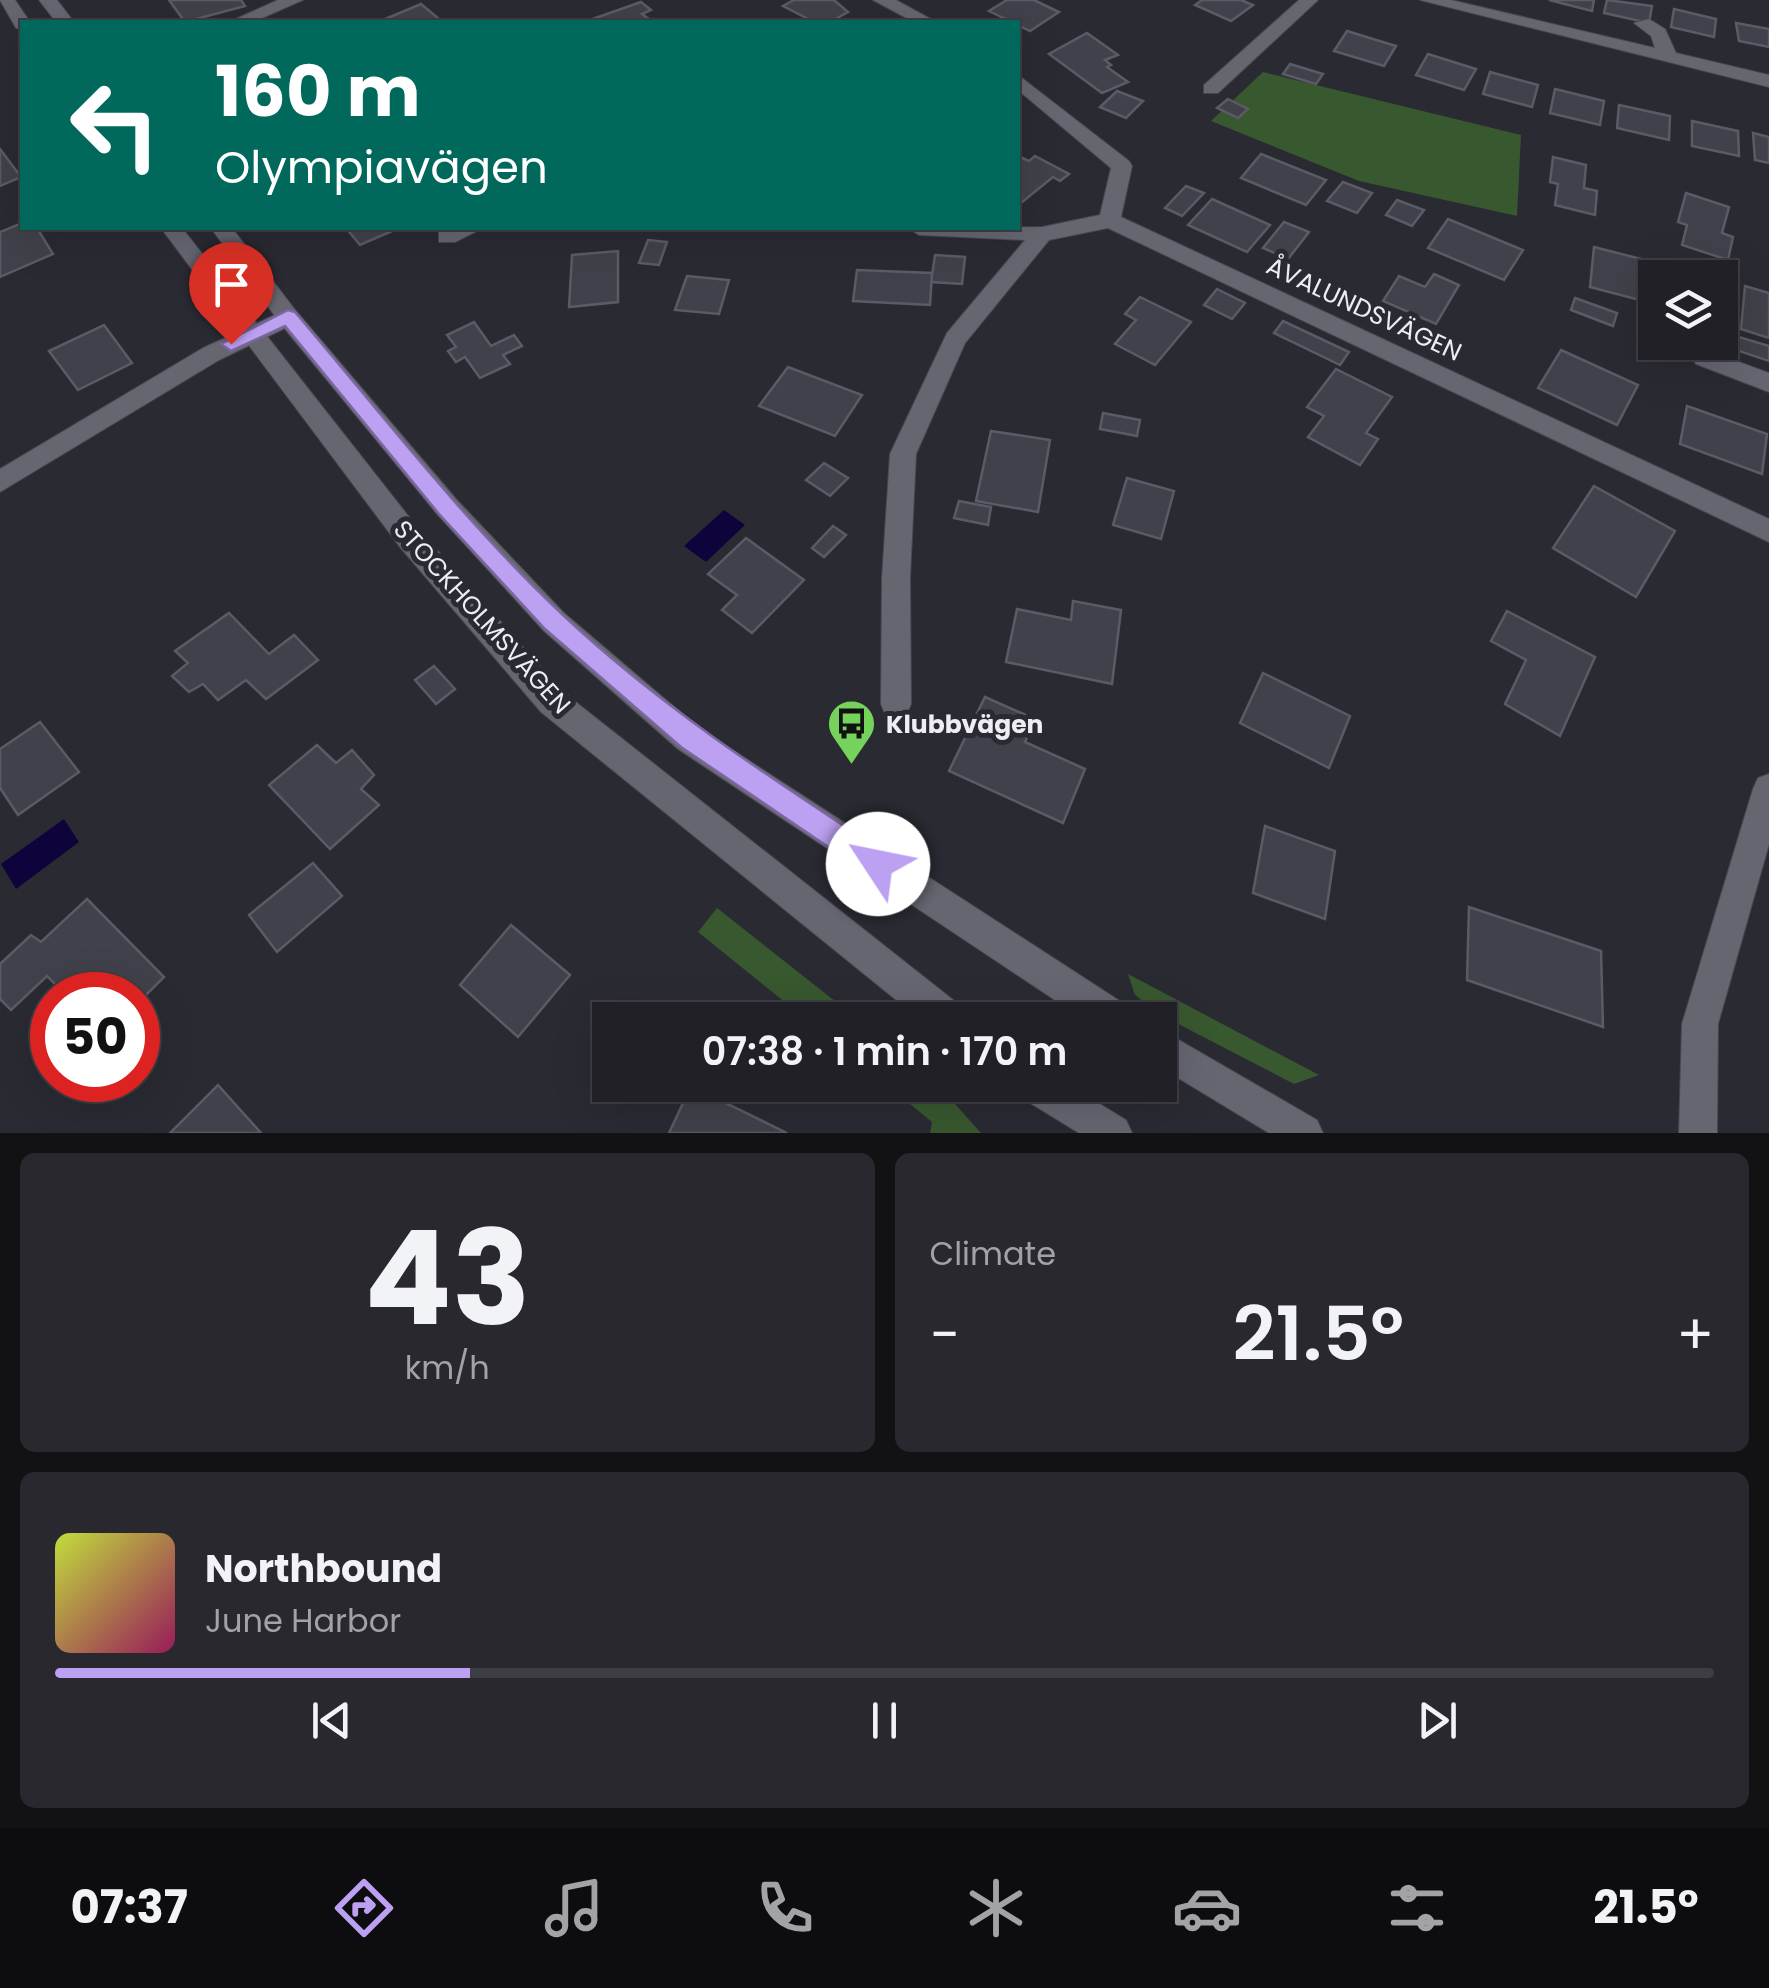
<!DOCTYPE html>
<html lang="en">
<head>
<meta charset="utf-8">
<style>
	body { margin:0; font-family:Poppins,sans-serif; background:#28282e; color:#f1f3f6; height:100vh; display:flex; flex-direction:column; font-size:38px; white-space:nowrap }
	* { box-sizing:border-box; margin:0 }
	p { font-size:32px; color:#a2a3a7 }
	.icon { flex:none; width:55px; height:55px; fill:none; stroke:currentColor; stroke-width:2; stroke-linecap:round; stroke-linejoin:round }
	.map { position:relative; height:1133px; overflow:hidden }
	.panel { display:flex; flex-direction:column; gap:20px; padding:20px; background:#121215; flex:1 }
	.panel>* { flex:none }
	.banner { position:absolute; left:20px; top:20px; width:1000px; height:210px; border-radius:0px; box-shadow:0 10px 40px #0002,0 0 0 2px #3d3e43; background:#00695c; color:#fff; overflow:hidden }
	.tools { position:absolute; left:1638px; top:260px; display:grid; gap:20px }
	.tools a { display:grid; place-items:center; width:100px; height:100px; border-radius:0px; background:#202026; box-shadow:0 10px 40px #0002,0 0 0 2px #3d3e43; font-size:50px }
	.speed { position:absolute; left:30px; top:972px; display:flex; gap:20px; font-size:50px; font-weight:700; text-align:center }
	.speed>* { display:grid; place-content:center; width:130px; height:130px; border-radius:50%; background:#202026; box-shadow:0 10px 40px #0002,0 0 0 2px #3d3e43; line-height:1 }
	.speed .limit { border:15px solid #d22; background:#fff; color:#111 }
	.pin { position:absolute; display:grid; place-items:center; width:85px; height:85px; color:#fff; margin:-102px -42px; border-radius:50% 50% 50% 0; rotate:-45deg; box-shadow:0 0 10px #0007 }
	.pin .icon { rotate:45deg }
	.me { position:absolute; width:110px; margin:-55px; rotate:304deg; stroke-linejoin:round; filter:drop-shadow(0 0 8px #0008) }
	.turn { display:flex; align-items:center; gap:35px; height:210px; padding:0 30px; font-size:45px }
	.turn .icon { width:130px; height:130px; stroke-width:2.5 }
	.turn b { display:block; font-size:70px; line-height:85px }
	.big { font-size:75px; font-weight:600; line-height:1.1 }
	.panel .tile { flex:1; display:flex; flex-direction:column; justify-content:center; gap:15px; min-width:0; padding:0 35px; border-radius:15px; background:#28282e }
	.panel .dial { align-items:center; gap:0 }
	.dial b { font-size:130px; line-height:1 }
	.song { display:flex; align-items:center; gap:30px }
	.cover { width:120px; height:120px; border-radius:15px; background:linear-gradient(135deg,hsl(70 70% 55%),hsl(330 70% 35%)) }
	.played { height:10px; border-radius:5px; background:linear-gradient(90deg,#bca0f2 25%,#3d3e43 25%) }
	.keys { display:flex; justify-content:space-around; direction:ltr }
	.heat { display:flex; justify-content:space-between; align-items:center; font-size:55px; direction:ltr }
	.panel .tiles { flex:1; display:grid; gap:20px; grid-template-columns:1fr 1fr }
	.tile:last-child { grid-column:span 2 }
	.trip { position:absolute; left:592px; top:1002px; width:585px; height:100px; border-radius:0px; background:#202026; box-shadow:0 10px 40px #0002,0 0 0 2px #3d3e43; font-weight:600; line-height:100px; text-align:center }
	.dock { display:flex; height:160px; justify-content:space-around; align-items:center; background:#0d0d0f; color:#a2a3a7 }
	.dock .icon { width:70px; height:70px }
	.dock .selected { color:#bca0f2 }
	.dock b { font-size:45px; color:#f1f3f6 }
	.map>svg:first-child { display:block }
	.green { fill:#38582f }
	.water { fill:#0f033c }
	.building { fill:#40414a; stroke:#5a5b65; stroke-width:2.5 }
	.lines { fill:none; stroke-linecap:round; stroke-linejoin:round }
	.minor-casing { stroke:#47474e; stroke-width:2 }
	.secondary-casing { stroke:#47474e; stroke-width:2 }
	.minor { fill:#656670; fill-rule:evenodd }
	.secondary { fill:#656670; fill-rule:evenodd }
	.route { fill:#bca0f2; stroke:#7a689d; stroke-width:2.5 }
	.labels { text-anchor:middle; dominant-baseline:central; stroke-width:10; stroke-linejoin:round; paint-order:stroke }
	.street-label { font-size:25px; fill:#ededf3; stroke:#2a2a33 }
	.poi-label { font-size:25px; font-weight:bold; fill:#ededf3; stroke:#2a2a33; text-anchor:start }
</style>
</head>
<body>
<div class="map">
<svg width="1769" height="1133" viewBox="0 0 1769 1133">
	<rect width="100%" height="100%" fill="#2a2a33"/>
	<!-- green -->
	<g class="green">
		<path d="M1263 72 1521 135 1517 216 1359 181 1211 121Z"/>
		<path d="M717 908 859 1020H807L698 932Z"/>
		<path d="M1128 974 1319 1075 1294 1084 1159 1014 1135 995Z"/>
		<path d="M887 1085H938L981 1133H930L932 1122Z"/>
	</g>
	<!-- water -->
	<g class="water">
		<path d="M724 510 745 525 706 562 684 546Z"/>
		<path d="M64 819 79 842 16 889 1 864Z"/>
	</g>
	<!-- building -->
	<g class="building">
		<path d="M169 0H241L245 6 185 22Z"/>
		<path d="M794 0H834L848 12 830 22H814L783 6Z"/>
		<path d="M1007 0H1034L1059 12 1030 31 989 11Z"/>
		<path d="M1202 0H1241L1253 5 1231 21 1195 5Z"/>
		<path d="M1549 0H1594L1592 11Z"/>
		<path d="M1607 0 1652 6 1649 23 1604 13Z"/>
		<path d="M641 2 651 10 642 14 653 22H584Z"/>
		<path d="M421 4 438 18 428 22H378Z"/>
		<path d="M1674 9 1716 19 1714 37 1671 27Z"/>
		<path d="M1736 23 1769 29V47L1739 41Z"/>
		<path d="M1347 31 1396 46 1384 66 1334 51Z"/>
		<path d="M1087 33 1118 55 1105 60 1111 65 1107 67 1128 82 1102 93 1049 54Z"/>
		<path d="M1428 54 1476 69 1464 90 1416 75Z"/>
		<path d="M1290 64 1323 74 1316 84 1283 74Z"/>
		<path d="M1490 72 1538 85 1532 107 1483 94Z"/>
		<path d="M1555 89 1604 101 1600 125 1550 113Z"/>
		<path d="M1117 91 1143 101 1126 118 1100 107Z"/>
		<path d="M1228 99 1248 109 1238 118 1217 108Z"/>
		<path d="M1619 105 1670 116 1669 140 1617 128Z"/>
		<path d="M1692 121 1738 131 1739 156 1692 146Z"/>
		<path d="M1753 133 1769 137V163L1755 160Z"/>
		<path d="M0 149 21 177 0 186Z"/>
		<path d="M1261 154 1326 180 1306 205 1241 178Z"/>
		<path d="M1018 156 1029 161 1035 156 1069 174 1060 181 1053 177 1021 203 1018 201Z"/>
		<path d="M1553 157 1586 165 1584 188 1597 191 1595 215 1555 205 1558 184 1550 182Z"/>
		<path d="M1343 182 1372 193 1357 213 1327 201Z"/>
		<path d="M1186 186 1204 193 1182 216 1165 208Z"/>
		<path d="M1686 193 1729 207 1722 233 1733 237 1728 260 1682 245 1687 225 1678 222Z"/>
		<path d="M1212 199 1270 225 1247 252 1188 225Z"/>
		<path d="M1397 200 1424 210 1412 226 1386 215Z"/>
		<path d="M1448 219 1523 250 1504 280 1428 248Z"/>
		<path d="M1284 222 1309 232 1288 259 1263 248Z"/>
		<path d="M22 223V228H37L53 254 0 277V232Z"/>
		<path d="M346 228H399L360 245Z"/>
		<path d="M648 240 667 242 659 265 639 263Z"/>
		<path d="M1594 247 1649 261 1647 302 1590 287Z"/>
		<path d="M618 251V302L569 307 572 255Z"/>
		<path d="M935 255 965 257 962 284 931 282Z"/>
		<path d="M857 270 932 273 930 305 853 301Z"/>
		<path d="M1434 274 1459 285 1436 324 1383 301 1399 276 1425 287Z"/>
		<path d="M687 276 729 280 719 314 675 310Z"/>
		<path d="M1745 286 1769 293V338L1741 329Z"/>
		<path d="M1217 289 1245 303 1232 319 1204 305Z"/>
		<path d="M1140 297 1191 322 1155 365 1115 344 1136 320 1125 314Z"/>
		<path d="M1575 298 1617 313 1613 326 1571 310Z"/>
		<path d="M1283 321 1349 352 1340 365 1274 333Z"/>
		<path d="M474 322 491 346 514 335 522 346 503 355 510 364 480 378 465 357 456 362 448 351 456 347 447 335Z"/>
		<path d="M104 325 132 363 78 390 49 351Z"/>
		<path d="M1729 334 1769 346V361L1727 347Z"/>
		<path d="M1561 350 1638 385 1617 425 1538 388Z"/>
		<path d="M788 367 862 395 835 436 759 406Z"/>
		<path d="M1336 369 1392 397 1366 433 1378 439 1360 465 1308 437 1324 416 1307 407Z"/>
		<path d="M1687 406 1767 434 1762 474 1680 444Z"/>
		<path d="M1103 413 1140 420 1137 436 1100 429Z"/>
		<path d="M991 431 1050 440 1038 512 976 501Z"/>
		<path d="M824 463 848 478 830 496 806 480Z"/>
		<path d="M1127 478 1174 491 1161 539 1113 525Z"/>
		<path d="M1594 486 1675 531 1636 597 1553 548Z"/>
		<path d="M959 501 991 507 988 525 954 518Z"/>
		<path d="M833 526 846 535 824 557 812 548Z"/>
		<path d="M746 538 804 580 752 633 722 610 737 595 708 574Z"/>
		<path d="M1073 601 1121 610 1112 684 1006 662 1017 609 1071 620Z"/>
		<path d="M1507 611 1595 657 1560 736 1505 704 1526 660 1491 641Z"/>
		<path d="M229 613 269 654 294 635 318 660 266 699 246 680 218 700 203 684 189 692 172 676 188 663 175 651Z"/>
		<path d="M434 666 455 689 436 704 415 680Z"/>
		<path d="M1263 673 1350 716 1329 768 1240 723Z"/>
		<path d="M985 697 1035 719 1025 742 1085 769 1063 823 949 771Z"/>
		<path d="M40 722 79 772 18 815 0 788V749Z"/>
		<path d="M317 745 336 763 352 750 374 775 361 789 379 805 330 849 269 785Z"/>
		<path d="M1265 826 1335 851 1325 919 1253 893Z"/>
		<path d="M313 863 342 896 277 952 249 915Z"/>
		<path d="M87 899 164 977 138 1003V995H66L47 976 11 1010 0 999V964L31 935 41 942Z"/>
		<path d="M1469 907 1601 951 1603 1027 1467 980Z"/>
		<path d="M511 925 570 975 518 1037 460 985Z"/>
		<path d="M218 1085 261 1133H170Z"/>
		<path d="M691 1086 787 1133H669Z"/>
	</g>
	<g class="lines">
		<defs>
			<g id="minor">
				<path d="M278 0H303L253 22H229Z"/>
				<path d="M873 0H896L936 22H914Z"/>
				<path d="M1299 0H1318L1218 93H1204V85Z"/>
				<path d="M1420 0H1451L1655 48 1651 36 1634 23 1649 19 1665 29 1676 53 1769 75V87Z"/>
				<path d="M1018 75 1129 161 1132 166 1121 217 1769 519V542L1108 228 1049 240 965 343 916 454 910 578 911 704 907 714 896 718 885 714 881 704 882 578 890 454 947 333 1025 240 919 235 908 228 1042 227 1100 215 1111 168 1018 90Z"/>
				<path d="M452 228H483L455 242H439V232Z"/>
				<path d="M288 309 300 317 296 323 219 360 0 492V469L203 348Z"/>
				<path d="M1704 349 1769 373V392L1696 364 1692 358Z"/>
				<path d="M1769 774V844L1718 1024 1717 1133H1679L1682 1024 1753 789 1758 778Z"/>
			</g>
			<g id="secondary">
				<path d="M0 0H15L30 22H22V29L16 28Z"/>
				<path d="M39 0H57L74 22H56Z"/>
				<path d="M161 228H182L420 531 563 692 962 1007 967 1020H921L541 712 400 547Z"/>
				<path d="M211 228H232L296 311 456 499 564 613 700 729 1129 1007 1134 1020H1085L678 749 544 631 438 515 280 323Z"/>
				<path d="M1160 1029 1317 1120 1323 1133H1269L1160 1067Z"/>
				<path d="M1017 1085H1069L1126 1120 1132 1133H1079L1022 1098Z"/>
			</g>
		</defs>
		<!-- minor casing -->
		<use href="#minor" class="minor-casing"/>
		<!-- secondary casing -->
		<use href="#secondary" class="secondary-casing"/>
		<!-- minor -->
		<use href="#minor" class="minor"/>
		<!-- secondary -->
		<use href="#secondary" class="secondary"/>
	</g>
	<!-- route -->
	<path class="route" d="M288 310 295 312C382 414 465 523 563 615 662 708 774 780 888 855L892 864 888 874 878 878 868 874 681 747 545 629 439 514 285 326 231 351 221 344Z"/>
	<!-- icons -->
	<defs>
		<symbol id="bus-pin" viewBox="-11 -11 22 30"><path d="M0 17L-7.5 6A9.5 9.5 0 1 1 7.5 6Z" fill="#75d25b" stroke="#2a2a33"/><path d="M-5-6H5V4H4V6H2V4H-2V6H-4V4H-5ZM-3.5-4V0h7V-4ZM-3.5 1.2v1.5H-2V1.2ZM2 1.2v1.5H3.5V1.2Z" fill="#111"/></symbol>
	</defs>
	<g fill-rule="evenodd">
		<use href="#bus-pin" x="824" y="696" width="55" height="75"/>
	</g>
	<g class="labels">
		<!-- street labels -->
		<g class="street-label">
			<text transform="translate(1364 309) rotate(25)">ÅVALUNDSVÄGEN</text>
			<text transform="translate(482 617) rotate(48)">STOCKHOLMSVÄGEN</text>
		</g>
		<!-- poi labels -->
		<g class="poi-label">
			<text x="886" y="724">Klubbvägen</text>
		</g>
	</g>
</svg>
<div class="tools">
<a><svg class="icon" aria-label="layers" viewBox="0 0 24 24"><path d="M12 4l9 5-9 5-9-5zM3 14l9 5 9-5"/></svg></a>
</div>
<div class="speed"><div class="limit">50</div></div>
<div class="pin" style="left:231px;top:344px;background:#d93025"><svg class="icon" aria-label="arrive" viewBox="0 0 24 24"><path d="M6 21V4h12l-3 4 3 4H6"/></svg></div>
<svg class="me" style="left:878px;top:864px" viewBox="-20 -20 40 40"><circle r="19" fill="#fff"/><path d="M0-13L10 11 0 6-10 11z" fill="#bca0f2"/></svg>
<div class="trip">07:38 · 1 min · 170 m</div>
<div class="banner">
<div class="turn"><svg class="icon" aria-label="left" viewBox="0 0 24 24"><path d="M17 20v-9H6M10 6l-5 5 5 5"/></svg><div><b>160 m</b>Olympiavägen</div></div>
</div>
</div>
<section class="panel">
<div class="tiles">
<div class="tile dial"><b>43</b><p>km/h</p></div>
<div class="tile"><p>Climate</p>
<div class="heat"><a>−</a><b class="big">21.5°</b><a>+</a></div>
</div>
<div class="tile">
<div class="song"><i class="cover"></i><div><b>Northbound</b><p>June Harbor</p></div></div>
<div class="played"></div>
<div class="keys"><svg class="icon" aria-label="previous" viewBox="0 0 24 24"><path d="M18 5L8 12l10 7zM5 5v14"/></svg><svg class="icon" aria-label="pause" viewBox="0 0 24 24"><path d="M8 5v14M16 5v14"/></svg><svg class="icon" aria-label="next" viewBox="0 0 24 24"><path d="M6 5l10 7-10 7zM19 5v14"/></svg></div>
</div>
</div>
</section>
<nav class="dock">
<b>07:37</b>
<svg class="icon selected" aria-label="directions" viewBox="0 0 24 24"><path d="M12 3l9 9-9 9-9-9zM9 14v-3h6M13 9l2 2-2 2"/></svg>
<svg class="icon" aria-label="music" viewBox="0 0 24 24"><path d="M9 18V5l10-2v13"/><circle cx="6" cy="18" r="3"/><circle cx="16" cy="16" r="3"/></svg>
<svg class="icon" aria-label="phone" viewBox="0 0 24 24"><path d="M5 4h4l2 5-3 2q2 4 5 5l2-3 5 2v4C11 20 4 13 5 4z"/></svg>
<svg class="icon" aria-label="climate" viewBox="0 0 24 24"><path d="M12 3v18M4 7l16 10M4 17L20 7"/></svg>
<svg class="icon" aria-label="car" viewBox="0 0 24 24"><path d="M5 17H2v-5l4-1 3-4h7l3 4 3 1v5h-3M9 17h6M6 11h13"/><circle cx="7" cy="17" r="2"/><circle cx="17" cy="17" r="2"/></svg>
<svg class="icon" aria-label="filters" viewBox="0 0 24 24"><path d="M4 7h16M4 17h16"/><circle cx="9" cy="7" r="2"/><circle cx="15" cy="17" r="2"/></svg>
<b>21.5°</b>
</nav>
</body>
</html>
